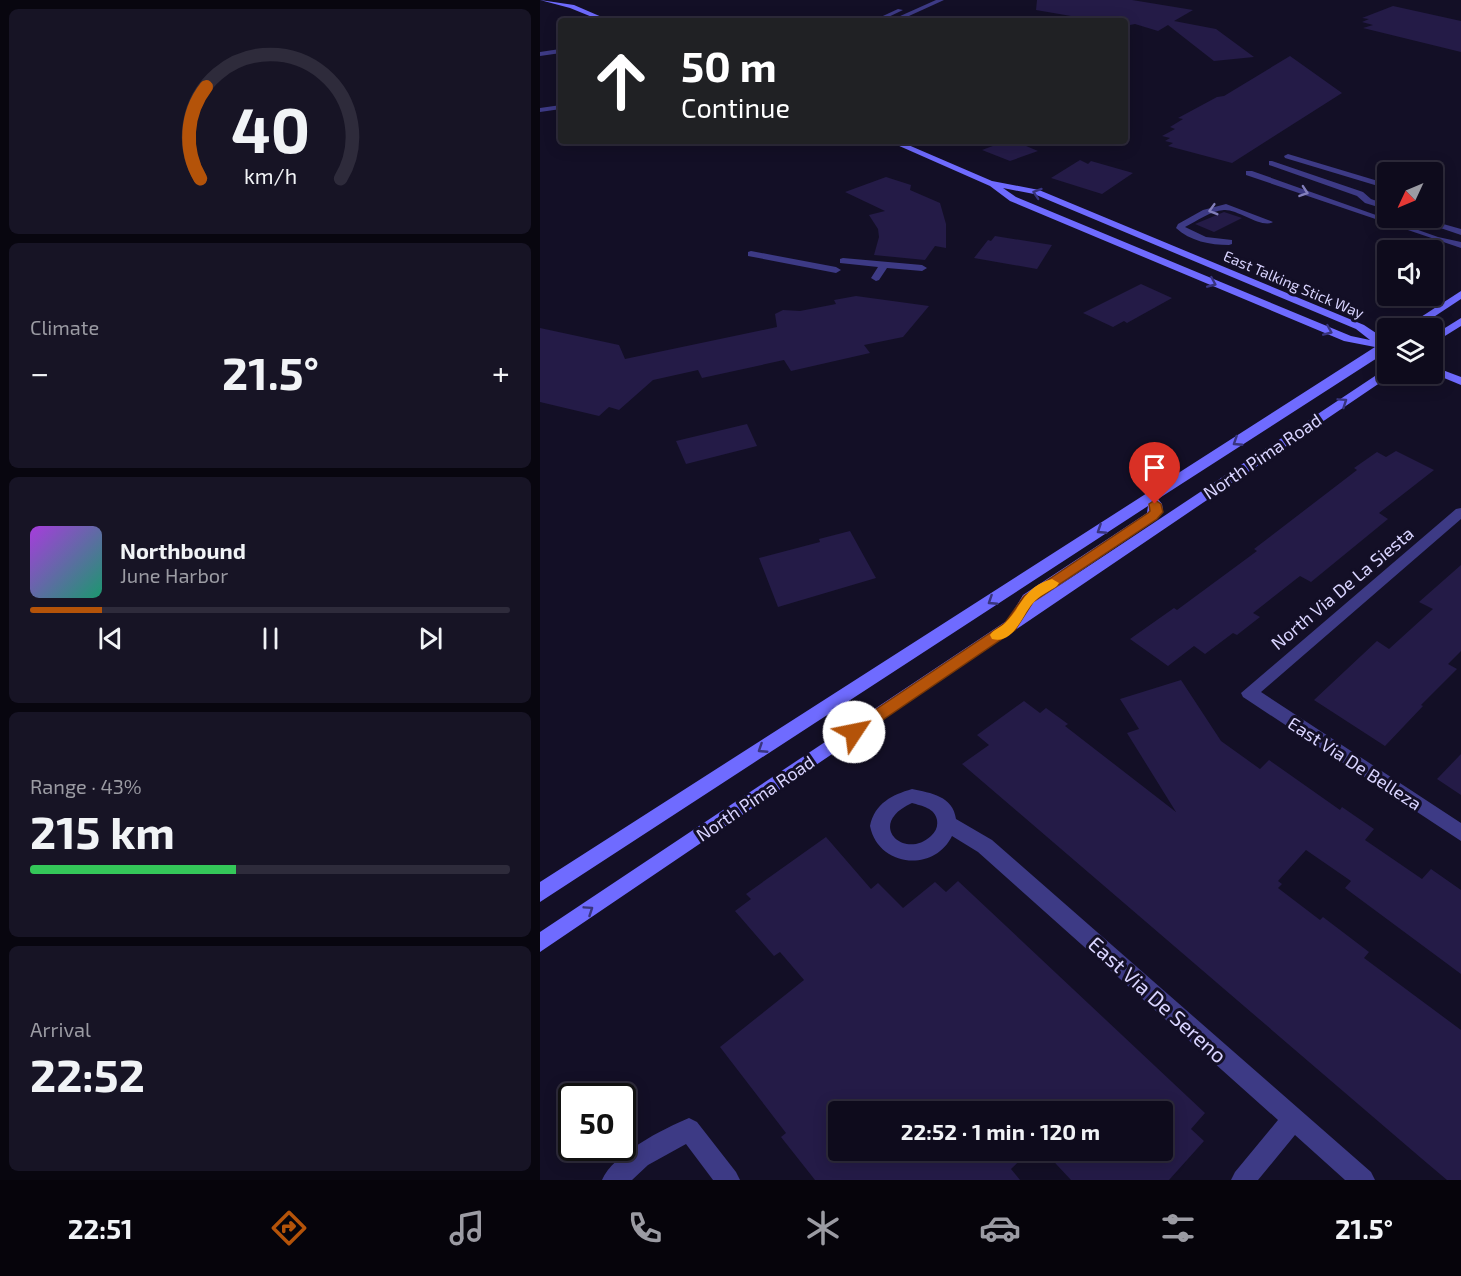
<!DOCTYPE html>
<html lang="en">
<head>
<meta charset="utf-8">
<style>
	body { margin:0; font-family:"Exo 2",sans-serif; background:#171425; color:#f1f3f6; height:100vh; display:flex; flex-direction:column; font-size:22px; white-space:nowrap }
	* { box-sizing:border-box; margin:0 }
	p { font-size:20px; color:#9b9ba3 }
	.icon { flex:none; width:33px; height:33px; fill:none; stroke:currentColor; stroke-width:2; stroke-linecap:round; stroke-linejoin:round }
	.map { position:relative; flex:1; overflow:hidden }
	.sheet { display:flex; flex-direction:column; gap:9px; padding:9px; background:#08060f; width:540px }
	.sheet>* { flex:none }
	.hud { position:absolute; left:18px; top:18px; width:570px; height:126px; border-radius:6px; box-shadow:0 3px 15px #0003,0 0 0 2px #2e2b3b; background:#202124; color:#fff; overflow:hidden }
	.needle { width:39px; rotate:226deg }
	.controls { position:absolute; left:837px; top:162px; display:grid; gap:12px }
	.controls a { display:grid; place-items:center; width:66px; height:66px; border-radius:6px; background:#0e0b1c; box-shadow:0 3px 15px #0003,0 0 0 2px #2e2b3b; font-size:30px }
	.speed { position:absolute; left:18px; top:1083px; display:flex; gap:12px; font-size:30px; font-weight:700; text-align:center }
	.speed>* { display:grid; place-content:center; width:78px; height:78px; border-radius:50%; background:#0e0b1c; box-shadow:0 3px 15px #0003,0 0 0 2px #2e2b3b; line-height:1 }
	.speed .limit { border:3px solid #111; border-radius:9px; background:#fff; color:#111 }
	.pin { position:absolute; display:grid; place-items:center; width:51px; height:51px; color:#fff; margin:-62px -26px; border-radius:50% 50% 50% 0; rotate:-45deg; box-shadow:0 0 6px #0007 }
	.pin .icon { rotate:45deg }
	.me { position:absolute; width:66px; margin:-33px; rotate:56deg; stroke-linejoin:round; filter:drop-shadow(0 0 4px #0008) }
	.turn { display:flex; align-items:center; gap:21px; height:126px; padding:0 24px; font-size:27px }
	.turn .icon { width:78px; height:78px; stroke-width:2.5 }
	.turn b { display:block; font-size:42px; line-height:51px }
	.big { font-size:45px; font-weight:700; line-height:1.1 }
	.sheet .card { flex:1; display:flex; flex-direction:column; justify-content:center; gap:9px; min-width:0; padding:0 21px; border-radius:9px; background:#171425 }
	.sheet .dial { align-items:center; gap:0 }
	.dial svg { height:156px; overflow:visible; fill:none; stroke:#2e2b3b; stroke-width:7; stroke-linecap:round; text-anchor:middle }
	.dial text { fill:#f1f3f6; stroke:none }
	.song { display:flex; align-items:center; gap:18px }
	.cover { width:72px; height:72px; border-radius:9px; background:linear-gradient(135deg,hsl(280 70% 55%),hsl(160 70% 35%)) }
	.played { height:6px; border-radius:3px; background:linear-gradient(90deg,#b45309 15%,#2e2b3b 15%) }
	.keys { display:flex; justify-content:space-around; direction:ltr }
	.heat { display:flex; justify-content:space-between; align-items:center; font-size:33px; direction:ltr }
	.charge { height:9px; border-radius:4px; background:linear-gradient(90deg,#34c759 43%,#2e2b3b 0) }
	.trip { position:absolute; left:288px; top:1101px; width:345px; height:60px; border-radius:6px; background:#0e0b1c; box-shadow:0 3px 15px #0003,0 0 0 2px #2e2b3b; font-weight:700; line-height:60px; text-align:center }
	.tab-bar { display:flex; height:96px; justify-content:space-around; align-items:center; background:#06040b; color:#9b9ba3 }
	.tab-bar .icon { width:42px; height:42px }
	.tab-bar .on { color:#b45309 }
	.tab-bar b { font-size:27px; color:#f1f3f6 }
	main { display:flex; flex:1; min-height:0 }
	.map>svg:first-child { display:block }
	.building { fill:#241b47 }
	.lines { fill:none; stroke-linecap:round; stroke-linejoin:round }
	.service { fill:#3d3a85; fill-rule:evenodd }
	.minor { fill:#3d3a85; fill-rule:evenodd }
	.secondary { fill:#6f6bff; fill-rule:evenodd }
	.oneway { stroke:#837fbc }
	.oneway2 { stroke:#38347d }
	.route { fill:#b45309; stroke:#753606; stroke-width:1.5 }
	.slow { fill:#f59e0b }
	.labels { text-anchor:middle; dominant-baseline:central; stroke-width:6; stroke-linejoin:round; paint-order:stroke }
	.far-street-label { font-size:15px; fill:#d9d4ff; stroke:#130f26 }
	.street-label { font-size:18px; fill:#d9d4ff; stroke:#130f26 }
	.near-street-label { font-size:21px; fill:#d9d4ff; stroke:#130f26 }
</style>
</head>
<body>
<main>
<section class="sheet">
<div class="card dial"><svg viewBox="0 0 100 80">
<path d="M14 69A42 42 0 1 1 86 69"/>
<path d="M14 69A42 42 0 0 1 17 22" stroke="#b45309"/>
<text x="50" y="56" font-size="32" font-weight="700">40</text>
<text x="50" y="72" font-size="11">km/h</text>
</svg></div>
<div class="card"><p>Climate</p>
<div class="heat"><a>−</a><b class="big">21.5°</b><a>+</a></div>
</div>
<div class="card">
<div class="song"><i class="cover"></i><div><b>Northbound</b><p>June Harbor</p></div></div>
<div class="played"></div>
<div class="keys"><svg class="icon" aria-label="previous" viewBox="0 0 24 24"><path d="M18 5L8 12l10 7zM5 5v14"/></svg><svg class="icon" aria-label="pause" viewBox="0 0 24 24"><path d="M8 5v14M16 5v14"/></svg><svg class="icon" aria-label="next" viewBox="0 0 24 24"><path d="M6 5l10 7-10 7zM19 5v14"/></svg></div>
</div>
<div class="card"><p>Range · 43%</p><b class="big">215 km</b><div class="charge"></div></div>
<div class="card"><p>Arrival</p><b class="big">22:52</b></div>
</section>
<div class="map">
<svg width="921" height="1180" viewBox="0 0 921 1180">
	<rect width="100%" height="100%" fill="#130f26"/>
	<!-- building -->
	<g class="building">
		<path d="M497 0H592L653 10 634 21 676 29 714 57 674 61 628 25 618 31 595 24 585 26V21H560L496 10Z"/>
		<path d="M853 6 921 21V52L823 28 833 25 822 22 829 19 822 18Z"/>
		<path d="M750 56 802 93 692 163 628 146 633 143 625 141 630 138 622 136 635 129 630 127 643 119 638 118 677 97 684 96Z"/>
		<path d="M466 141H474L498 151 470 161 442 150Z"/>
		<path d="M540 160 548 164 551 161 593 173 562 194 511 178Z"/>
		<path d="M346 177 371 185 370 190 400 203 406 224V248L395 246 385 260 334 255 339 237 338 229 329 215 345 211 305 192Z"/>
		<path d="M684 212 702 218 674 232 655 224Z"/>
		<path d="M455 236 512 245 497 269 434 258 448 240 451 241Z"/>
		<path d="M601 284 632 298 587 323 584 321 573 327 543 313Z"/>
		<path d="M316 296 389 306 363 337 324 345 330 353 251 371 244 360 162 378 158 370 113 380 79 410 69 407 59 416 0 402V328L79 345 85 359 237 327 235 314 243 310 260 311 296 304 294 300Z"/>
		<path d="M207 424 217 446 146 464 136 441Z"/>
		<path d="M856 451 894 470 839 513 848 519 771 582 760 576 713 613 720 617 697 635 693 633 665 654 654 646 628 666 590 639 634 608 637 610 717 551 714 549 817 470 814 468 837 452 846 457Z"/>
		<path d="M310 531 336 578 238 607 219 558 280 542 279 539Z"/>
		<path d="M921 565V651L908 664 917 669 881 705 883 706 845 746 774 700 837 641 849 649 893 609 879 602Z"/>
		<path d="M641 680 681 741 720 769 729 760 800 810 802 807 834 829 825 840 882 879 891 869 921 890V974L805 888 811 881 766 850 738 881 742 884 738 888 780 920 783 917 829 952 824 958 921 1030V1180H907L881 1158 422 764 449 745 437 735 484 701 500 713 506 708 528 724 525 726 636 812 587 733 599 729 580 699Z"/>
		<path d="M921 754V795L897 779Z"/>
		<path d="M286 837 331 889 338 883 363 908 395 882 406 892 418 881 665 1113 651 1129 664 1141 629 1180H531L503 1150H622V1112H466L456 1101 446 1112H298V1150H491L471 1169 480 1180H275L241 1137 246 1133 180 1047 264 980 240 952 234 956 195 911 211 899 206 894Z"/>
	</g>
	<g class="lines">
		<!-- service -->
		<g class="service">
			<path d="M20 49 21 53 0 56V52Z"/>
			<path d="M748 154 848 184V189L745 158 744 156Z"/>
			<path d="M732 161 823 192 831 199 848 205V210L825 203 817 196 729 165V161Z"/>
			<path d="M706 171H712L898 237 921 242V248L706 175Z"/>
			<path d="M686 204 733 222C722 229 698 209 684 210 670 211 657 221 645 227L666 237 692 240V244L689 245C670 245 650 241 636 228L638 224 663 210Z"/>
			<path d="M871 218H882L921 229V235Z"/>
			<path d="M211 251 296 267 301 270 296 273 208 256V252Z"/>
			<path d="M303 258 382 265 387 268 382 271 347 268 339 280 336 281 331 278 338 267 300 263V259Z"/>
		</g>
		<!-- minor -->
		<g class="minor">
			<path d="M396 0H404L358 21H349Z"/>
			<path d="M358 9 363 10 340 21H332Z"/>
			<path d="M21 105V109L0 112V108Z"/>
			<path d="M921 508V519L721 692 921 823V841L703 697 701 693 916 509Z"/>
			<path d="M372 789C391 793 413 796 416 819L452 840 831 1172 835 1180H805L755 1135 718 1180H691L695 1172 738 1120 438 852 412 836C394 873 338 867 330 826 335 803 352 795 372 789ZM372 803C382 806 395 808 397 820 398 827 396 831 391 836 364 861 325 824 372 803Z"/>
			<path d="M149 1118 157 1122 196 1172 200 1180H173L146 1144 108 1165 92 1180H62C73 1154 123 1129 149 1118Z"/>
		</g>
		<!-- secondary -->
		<g class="secondary">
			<path d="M0 0 34 5 71 21H62L30 8Z"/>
			<path d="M348 141H359L452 181 499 190 824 325 848 341V351L618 499 622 504 623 512 617 519 493 603 844 370 848 369V374H853L0 952V932L468 620 483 595 607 513 608 506 0 902V882L835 347 804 341 470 201 450 186ZM463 188 494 194 816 329 830 340 811 336 476 197Z"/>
			<path d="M921 291V299L877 328H864Z"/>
			<path d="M921 318V326L892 344V336Z"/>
			<path d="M892 366 921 377V385L892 373Z"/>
		</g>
	</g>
	<!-- one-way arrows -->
	<defs><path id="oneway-chevron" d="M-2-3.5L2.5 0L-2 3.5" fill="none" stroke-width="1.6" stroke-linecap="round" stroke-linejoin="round" transform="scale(1.5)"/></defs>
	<g class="oneway">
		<use href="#oneway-chevron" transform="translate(764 192) rotate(19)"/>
		<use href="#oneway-chevron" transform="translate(673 210) rotate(164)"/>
	</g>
	<g class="oneway2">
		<use href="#oneway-chevron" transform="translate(497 193) rotate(-162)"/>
		<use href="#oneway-chevron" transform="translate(672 283) rotate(23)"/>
		<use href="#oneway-chevron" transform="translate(788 331) rotate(23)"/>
		<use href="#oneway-chevron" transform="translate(803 402) rotate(-34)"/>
		<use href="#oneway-chevron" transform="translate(697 442) rotate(147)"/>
		<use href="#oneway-chevron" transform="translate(561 530) rotate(147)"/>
		<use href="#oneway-chevron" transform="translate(452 601) rotate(147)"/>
		<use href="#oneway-chevron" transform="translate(222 749) rotate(147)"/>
		<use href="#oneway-chevron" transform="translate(49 910) rotate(-34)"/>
	</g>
	<!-- route -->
	<path class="route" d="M615 500 621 504 623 512 617 519 493 602 475 630 319 736H308L306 732 308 728 465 623 484 596 608 513 610 511 609 504Z"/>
	<!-- slow -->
	<path class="slow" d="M512 579 519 583 517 586C510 591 499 596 493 603 482 615 474 645 452 639L450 635C454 629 460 628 465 623 482 607 483 587 512 579Z"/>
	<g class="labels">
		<!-- far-street labels -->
		<g class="far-street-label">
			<text transform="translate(754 284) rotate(23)">East Talking Stick Way</text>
		</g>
		<!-- street labels -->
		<g class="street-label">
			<text transform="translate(722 456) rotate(-34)">North Pima Road</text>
			<text transform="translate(802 588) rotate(-40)">North Via De La Siesta</text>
			<text transform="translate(815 763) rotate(33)">East Via De Belleza</text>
			<text transform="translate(215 798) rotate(-34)">North Pima Road</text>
		</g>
		<!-- near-street labels -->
		<g class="near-street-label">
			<text transform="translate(618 999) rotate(42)">East Via De Sereno</text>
		</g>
	</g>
</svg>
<div class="controls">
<a><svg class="needle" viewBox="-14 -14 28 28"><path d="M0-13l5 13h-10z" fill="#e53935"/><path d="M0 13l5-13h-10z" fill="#9b9ba3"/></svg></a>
<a><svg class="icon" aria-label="sound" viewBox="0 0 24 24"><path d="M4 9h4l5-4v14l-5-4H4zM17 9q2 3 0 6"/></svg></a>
<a><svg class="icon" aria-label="layers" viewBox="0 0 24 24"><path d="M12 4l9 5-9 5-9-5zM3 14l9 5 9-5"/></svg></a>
</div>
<div class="speed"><div class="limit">50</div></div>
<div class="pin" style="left:615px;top:504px;background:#d93025"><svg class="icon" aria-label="arrive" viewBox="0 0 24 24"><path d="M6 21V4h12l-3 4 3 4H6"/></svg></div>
<svg class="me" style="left:314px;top:732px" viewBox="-20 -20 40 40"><circle r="19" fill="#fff"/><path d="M0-13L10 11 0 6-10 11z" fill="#b45309"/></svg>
<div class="trip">22:52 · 1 min · 120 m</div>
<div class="hud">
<div class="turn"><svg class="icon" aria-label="ahead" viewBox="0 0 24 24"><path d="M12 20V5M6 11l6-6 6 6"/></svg><div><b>50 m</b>Continue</div></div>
</div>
</div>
</main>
<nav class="tab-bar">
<b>22:51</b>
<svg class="icon on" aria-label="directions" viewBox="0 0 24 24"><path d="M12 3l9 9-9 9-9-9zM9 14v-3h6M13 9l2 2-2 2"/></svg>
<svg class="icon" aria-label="music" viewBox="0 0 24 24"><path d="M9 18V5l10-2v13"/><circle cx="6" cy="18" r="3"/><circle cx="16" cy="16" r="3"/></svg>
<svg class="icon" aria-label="phone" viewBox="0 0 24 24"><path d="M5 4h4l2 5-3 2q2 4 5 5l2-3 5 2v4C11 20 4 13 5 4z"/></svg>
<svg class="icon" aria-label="climate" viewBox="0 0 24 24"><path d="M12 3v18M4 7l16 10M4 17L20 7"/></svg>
<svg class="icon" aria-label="car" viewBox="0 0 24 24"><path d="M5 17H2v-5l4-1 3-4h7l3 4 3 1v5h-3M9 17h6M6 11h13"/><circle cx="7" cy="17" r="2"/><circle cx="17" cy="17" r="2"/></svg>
<svg class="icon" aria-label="filters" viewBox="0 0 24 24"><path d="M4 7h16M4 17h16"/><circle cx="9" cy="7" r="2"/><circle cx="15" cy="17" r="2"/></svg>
<b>21.5°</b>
</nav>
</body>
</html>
